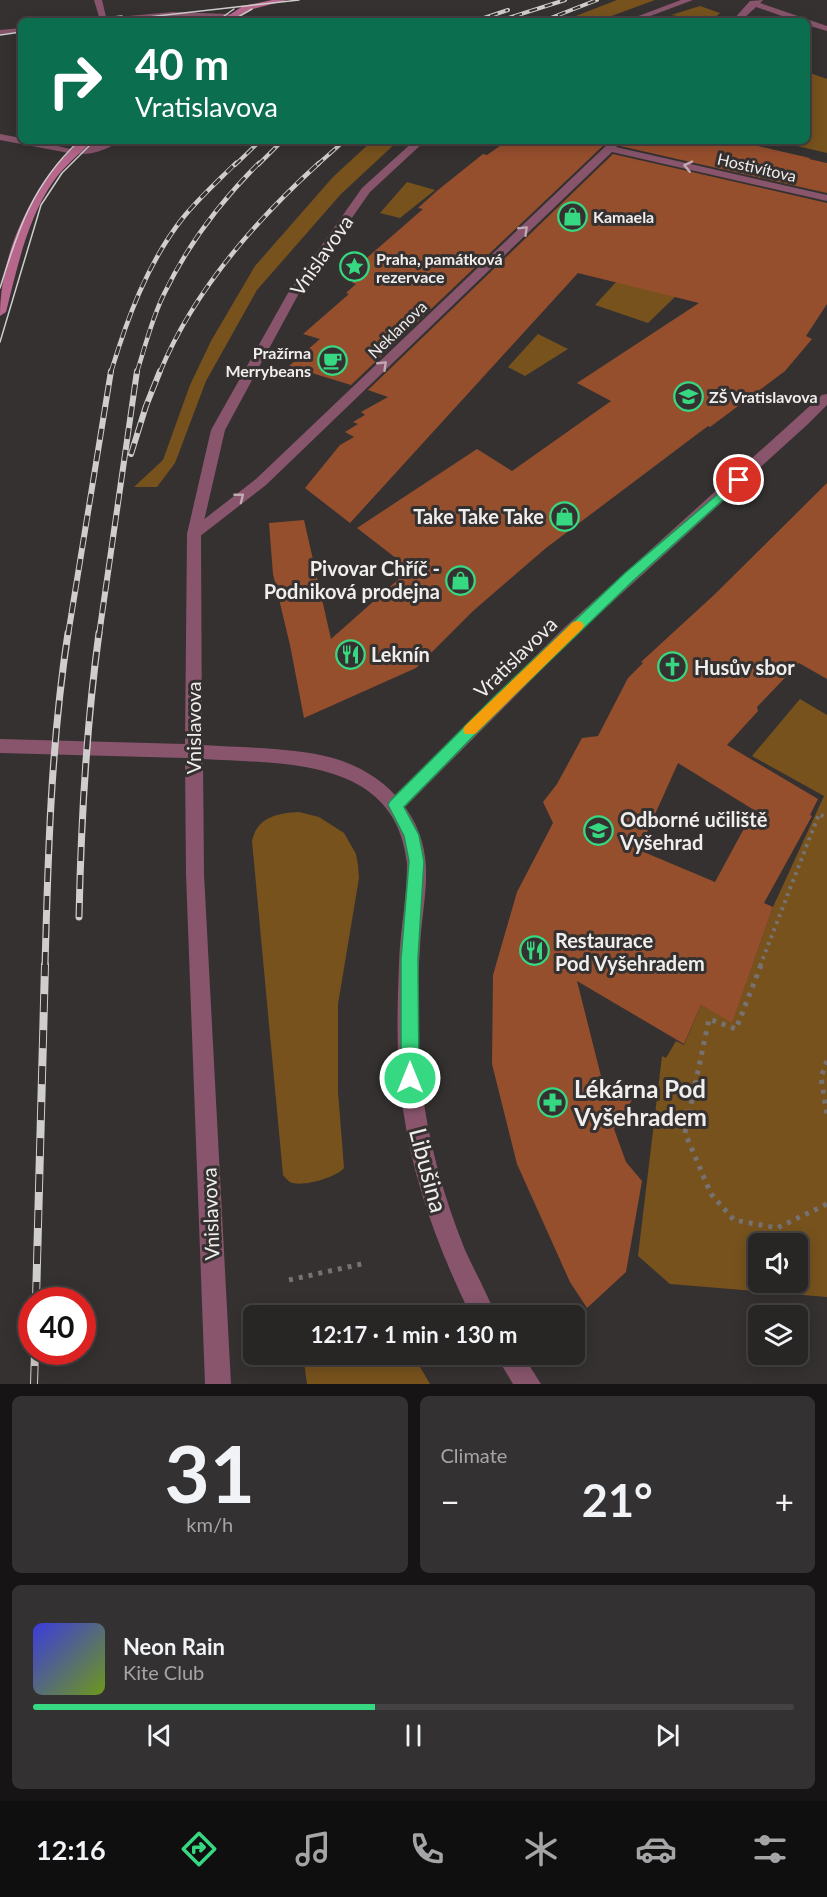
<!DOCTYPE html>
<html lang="en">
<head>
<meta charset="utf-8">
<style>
	body { margin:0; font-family:Lato,sans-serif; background:#343132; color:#f1f3f6; height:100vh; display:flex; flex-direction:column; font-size:22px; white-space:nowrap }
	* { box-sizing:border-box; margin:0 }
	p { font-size:20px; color:#a5a5a7 }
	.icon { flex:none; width:33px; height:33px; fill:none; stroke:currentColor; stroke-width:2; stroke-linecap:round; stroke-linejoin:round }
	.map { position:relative; height:1384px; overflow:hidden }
	.drawer { display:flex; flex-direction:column; gap:12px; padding:12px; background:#161414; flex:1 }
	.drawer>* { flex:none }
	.hud { position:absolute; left:18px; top:18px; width:792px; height:126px; border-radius:9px; box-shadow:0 3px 15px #0003,0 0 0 2px #444242; background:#0b6e4f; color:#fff; overflow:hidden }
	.buttons { position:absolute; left:748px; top:1233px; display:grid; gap:12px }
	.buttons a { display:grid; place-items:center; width:60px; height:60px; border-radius:9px; background:#282525; box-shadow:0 3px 15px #0003,0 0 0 2px #444242; font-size:30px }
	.speed { position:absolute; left:18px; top:1287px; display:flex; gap:12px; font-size:30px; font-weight:700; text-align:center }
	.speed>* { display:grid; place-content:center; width:78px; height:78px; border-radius:50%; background:#282525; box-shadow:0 3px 15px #0003,0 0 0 2px #444242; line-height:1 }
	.speed .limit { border:9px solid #d22; background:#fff; color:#111 }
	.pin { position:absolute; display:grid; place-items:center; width:51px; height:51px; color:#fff; margin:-26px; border:3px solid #fff; border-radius:50%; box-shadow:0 2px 6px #0007 }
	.me { position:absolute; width:66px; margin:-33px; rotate:0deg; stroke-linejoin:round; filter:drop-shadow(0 0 4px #0008) }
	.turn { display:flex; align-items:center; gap:21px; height:126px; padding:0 18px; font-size:27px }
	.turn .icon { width:78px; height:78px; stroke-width:2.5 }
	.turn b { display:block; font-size:42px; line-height:51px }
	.big { font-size:45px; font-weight:700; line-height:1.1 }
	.drawer .tile { flex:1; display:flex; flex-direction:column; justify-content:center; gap:9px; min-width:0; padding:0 21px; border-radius:9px; background:#343132 }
	.drawer .dial { align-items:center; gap:0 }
	.dial b { font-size:78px; line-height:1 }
	.song { display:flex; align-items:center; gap:18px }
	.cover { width:72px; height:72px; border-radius:9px; background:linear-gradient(135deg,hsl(240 70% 55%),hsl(80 70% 35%)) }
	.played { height:6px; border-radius:3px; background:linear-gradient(90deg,#36d881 45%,#444242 45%) }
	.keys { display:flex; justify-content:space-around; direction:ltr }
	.heat { display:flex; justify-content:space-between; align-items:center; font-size:33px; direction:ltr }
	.drawer .tiles { flex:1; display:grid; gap:12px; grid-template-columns:1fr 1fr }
	.tile:last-child { grid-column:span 2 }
	.trip { position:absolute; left:243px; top:1305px; width:342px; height:60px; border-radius:9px; background:#282525; box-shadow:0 3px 15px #0003,0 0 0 2px #444242; font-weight:700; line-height:60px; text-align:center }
	.tabs { display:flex; height:96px; justify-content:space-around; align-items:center; background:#100f0f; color:#a5a5a7 }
	.tabs .icon { width:42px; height:42px }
	.tabs .on { color:#36d881 }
	.tabs b { font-size:27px; color:#f1f3f6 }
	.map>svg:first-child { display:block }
	.green { fill:#77521d; fill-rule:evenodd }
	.building { fill:#964f2d; fill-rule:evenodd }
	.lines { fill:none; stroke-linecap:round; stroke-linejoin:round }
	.path-far1 { stroke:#767272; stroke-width:4; stroke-dasharray:3 4.5; stroke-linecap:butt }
	.path { stroke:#767272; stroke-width:5; stroke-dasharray:4 6; stroke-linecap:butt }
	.service { fill:#88556c; fill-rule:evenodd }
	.minor { fill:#88556c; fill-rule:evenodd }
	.tertiary { fill:#88556c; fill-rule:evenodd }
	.secondary { fill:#b7668c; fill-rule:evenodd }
	.tram { stroke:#d0cdcd; stroke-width:1.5 }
	.rail-far4-casing { stroke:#d0cdcd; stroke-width:4 }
	.rail-far3-casing { stroke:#d0cdcd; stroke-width:4.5 }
	.rail-far2-casing { stroke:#d0cdcd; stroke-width:6 }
	.rail-far1-casing { stroke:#d0cdcd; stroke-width:7 }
	.rail-casing { stroke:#d0cdcd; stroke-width:8 }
	.rail-far4 { stroke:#353131; stroke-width:2; stroke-dasharray:8; stroke-linecap:butt }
	.rail-far3 { stroke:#353131; stroke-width:3; stroke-dasharray:9; stroke-linecap:butt }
	.rail-far2 { stroke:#353131; stroke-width:4; stroke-dasharray:11; stroke-linecap:butt }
	.rail-far1 { stroke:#353131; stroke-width:4.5; stroke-dasharray:14; stroke-linecap:butt }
	.rail { stroke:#353131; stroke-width:6; stroke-dasharray:18; stroke-linecap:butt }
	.oneway { stroke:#c1a9b3 }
	.route { fill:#36d881; stroke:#238c54; stroke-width:1.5 }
	.slow { fill:#f59e0b }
	.labels { text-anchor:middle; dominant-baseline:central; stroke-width:6; stroke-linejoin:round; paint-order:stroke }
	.far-street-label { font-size:16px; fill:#f0eded; stroke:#353131 }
	.far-poi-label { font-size:16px; font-weight:bold; fill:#f0eded; stroke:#353131; text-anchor:start }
	.street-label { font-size:20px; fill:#f0eded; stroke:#353131 }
	.poi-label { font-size:20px; font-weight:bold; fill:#f0eded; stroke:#353131; text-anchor:start }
	.near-poi-label { font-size:24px; font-weight:bold; fill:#f0eded; stroke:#353131; text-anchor:start }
	.near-street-label { font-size:24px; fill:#f0eded; stroke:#353131 }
</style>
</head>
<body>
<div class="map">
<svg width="827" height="1384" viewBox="0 0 827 1384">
	<rect width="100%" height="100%" fill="#353131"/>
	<!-- green -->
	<g class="green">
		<path d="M617 0H655L598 21H563Z"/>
		<path d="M700 6 720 13 711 21 671 15Z"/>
		<path d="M807 72 827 79V153L776 141H807Z"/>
		<path d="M372 141H398L341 194 257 290 206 381 175 463 157 487H134L163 460 190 385 211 341 255 266 333 177Z"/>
		<path d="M407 182 435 190 400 218 380 213Z"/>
		<path d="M617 281 676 296 648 323 595 305Z"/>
		<path d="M538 334 568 349 525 376 508 367Z"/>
		<path d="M800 699 827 715V1297L670 1284 638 1256 662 1056 666 1058 676 1041 684 1045 701 1005 732 1022 773 907 824 796 752 756ZM759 1244H798V1282H759Z"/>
		<path d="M299 812 319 817 344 833 356 854 358 865 359 878 338 1004V1092L344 1168C337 1177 301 1188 290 1182 289 1182 284 1176 283 1175L252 841C257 817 278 813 299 812Z"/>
		<path d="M303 1355H413L430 1384H307Z"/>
	</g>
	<!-- building -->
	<g class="building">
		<path d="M507 141H608L351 385 289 366 320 339 303 334 349 294 346 293 356 284 352 283 355 280 345 277 423 209 418 208 438 190 483 154 487 155Z"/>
		<path d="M624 141H725L747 146 749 144 810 158 809 159 827 163V193L620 146Z"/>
		<path d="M613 154 827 203V304L806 336 812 339 785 371 710 427 708 426 546 548 473 611 416 668 304 718 290 645 273 574 269 523 304 520 331 639 410 569 357 528 477 449 512 471 611 401 577 383 699 303 578 273 350 523 305 488 340 445 354 437 345 432 358 424 353 422 365 415 361 412 388 397 368 390Z"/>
		<path d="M827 483V679L799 663 757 707 758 711 727 745 818 799 810 815 812 816 764 903 773 907 732 1023 701 1005 684 1044 577 981 605 1092 632 1100 614 1129 626 1162 642 1181 626 1272 587 1308 570 1282 517 1164 492 1064 493 975 517 892 553 823 543 802 557 784 582 738 598 736 628 678 643 663 641 662 714 595ZM678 763 754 810 715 882 639 850Z"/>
	</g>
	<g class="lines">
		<!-- path-far1 -->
		<path class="path-far1" d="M760 966 819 814 827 818"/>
		<!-- path -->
		<g class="path">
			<path d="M761 965 736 1029 709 1019 685 1133 711 1194 734 1220 777 1228 827 1204"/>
			<path d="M827 1061 821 1077 827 1115"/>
			<path d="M289 1280 366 1263"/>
		</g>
		<!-- service -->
		<path class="service" d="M107 141H119C109 150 81 159 69 151Z"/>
		<!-- minor -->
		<g class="minor">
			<path d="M94 0H102L107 21 100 20Z"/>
			<path d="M763 0 760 3 827 26V31L807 25V21H796L756 7 741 21H732L750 1Z"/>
			<path d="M0 134 21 138V141H36L79 151 74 154 0 140Z"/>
			<path d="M611 141H622L616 147 827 195V201L612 152 266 485 199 537H189L187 534 189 531 256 479Z"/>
			<path d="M827 394V405L808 424 576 635 402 810 396 812 390 810 387 805 390 800 565 627 822 395Z"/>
		</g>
		<!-- tertiary -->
		<g class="tertiary">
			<path d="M681 0H693L637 21H625Z"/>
			<path d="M172 12 229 14 233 16 229 18 172 16 92 21 96 19Z"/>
			<path d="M21 28V32L0 34V30Z"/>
			<path d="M414 141H425L370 192 298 295 225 430 201 534 202 745C244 748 293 747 333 758 383 772 424 813 426 867 427 894 421 921 420 948 417 992 416 1037 421 1080 427 1138 443 1195 465 1250 475 1272 487 1293 496 1316H471C439 1250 413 1181 403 1109 396 1061 397 1012 399 964 400 931 407 898 407 864 396 757 284 764 203 759L204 874 231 1384H205L186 874 185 758 0 753V739L185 744 187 534 211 430 288 293 362 188Z"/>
			<path d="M495 1354H522L541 1384H513Z"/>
		</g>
		<!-- secondary -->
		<g class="secondary">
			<path d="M272 0H287L249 10 230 21H220L243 6Z"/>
			<path d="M80 141H91C79 155 64 166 53 182 27 219 17 269 6 312L0 316C0 251 33 184 80 141Z"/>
		</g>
		<!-- tram -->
		<g class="tram">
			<path d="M76 21 122 16"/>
			<path d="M113 21 299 0"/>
			<path d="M217 21 234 9"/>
			<path d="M231 21 252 9"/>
			<path d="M0 35 21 32"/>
			<path d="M0 288C18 229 33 184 79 141"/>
			<path d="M0 342 41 205 62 173 94 141"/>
		</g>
		<defs>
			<g id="rail-far4">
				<path d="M475 21 508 10"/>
				<path d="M499 21 565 0"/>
				<path d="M543 21 597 0"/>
				<path d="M235 165 260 141"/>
				<path d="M258 165 282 141"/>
				<path d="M317 165 344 141"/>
			</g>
			<g id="rail-far3">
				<path d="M111 372C127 319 147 264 182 219 198 199 218 181 236 163"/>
				<path d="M137 372C145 347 152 318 164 294 188 244 220 202 259 163"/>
				<path d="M160 372C193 292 255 221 319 163"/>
			</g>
			<g id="rail-far2">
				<path d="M131 454 146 406 160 371"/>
				<path d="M68 635 111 371"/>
				<path d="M99 635 137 371"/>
			</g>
			<g id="rail-far1">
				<path d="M79 917C81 822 86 728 99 633"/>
				<path d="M45 966C48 855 51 743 68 633"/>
			</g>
			<g id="rail">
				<path d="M36 1300 45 965"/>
				<path d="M34 1384 35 1352"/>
			</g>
		</defs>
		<!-- rail-far4 casing -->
		<use href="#rail-far4" class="rail-far4-casing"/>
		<!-- rail-far3 casing -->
		<use href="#rail-far3" class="rail-far3-casing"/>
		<!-- rail-far2 casing -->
		<use href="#rail-far2" class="rail-far2-casing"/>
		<!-- rail-far1 casing -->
		<use href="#rail-far1" class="rail-far1-casing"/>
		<!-- rail casing -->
		<use href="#rail" class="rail-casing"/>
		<!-- rail-far4 -->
		<use href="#rail-far4" class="rail-far4"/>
		<!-- rail-far3 -->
		<use href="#rail-far3" class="rail-far3"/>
		<!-- rail-far2 -->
		<use href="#rail-far2" class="rail-far2"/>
		<!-- rail-far1 -->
		<use href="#rail-far1" class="rail-far1"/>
		<!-- rail -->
		<use href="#rail" class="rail"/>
	</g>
	<!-- one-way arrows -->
	<defs><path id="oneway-chevron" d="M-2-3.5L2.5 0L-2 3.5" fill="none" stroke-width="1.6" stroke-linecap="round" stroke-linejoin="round" transform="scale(1.5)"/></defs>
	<g class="oneway">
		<use href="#oneway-chevron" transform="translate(688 166) rotate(-167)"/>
		<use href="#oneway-chevron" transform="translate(524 230) rotate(-44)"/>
		<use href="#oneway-chevron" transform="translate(383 365) rotate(-44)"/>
		<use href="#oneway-chevron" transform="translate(240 497) rotate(-38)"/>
	</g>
	<!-- route -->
	<path class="route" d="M739 476 745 480 743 482 634 580 506 703 404 807 419 835 424 861 418 959 419 1078 416 1084 410 1087 404 1084 401 1078V959L409 861 404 836 388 805 390 801 496 695 625 573Z"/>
	<!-- slow -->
	<path class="slow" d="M578 621 582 622 584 626 582 629 475 734H465L463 730 465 726 573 622Z"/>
	<!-- icons -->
	<defs>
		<symbol id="shop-ring" viewBox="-11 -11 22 22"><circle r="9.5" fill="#353131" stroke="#36d881" stroke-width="1.5"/><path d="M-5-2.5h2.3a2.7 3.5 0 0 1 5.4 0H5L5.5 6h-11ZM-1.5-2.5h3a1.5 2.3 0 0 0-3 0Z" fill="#36d881"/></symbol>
		<symbol id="sight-ring" viewBox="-11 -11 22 22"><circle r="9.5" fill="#353131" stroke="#36d881" stroke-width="1.5"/><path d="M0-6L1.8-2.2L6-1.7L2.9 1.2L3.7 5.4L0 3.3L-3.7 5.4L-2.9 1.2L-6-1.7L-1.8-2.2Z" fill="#36d881"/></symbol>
		<symbol id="cafe-ring" viewBox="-11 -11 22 22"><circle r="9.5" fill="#353131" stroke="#36d881" stroke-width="1.5"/><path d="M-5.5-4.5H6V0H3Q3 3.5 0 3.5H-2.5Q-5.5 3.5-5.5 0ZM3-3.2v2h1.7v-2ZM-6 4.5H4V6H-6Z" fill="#36d881"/></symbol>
		<symbol id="school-ring" viewBox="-11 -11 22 22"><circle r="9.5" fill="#353131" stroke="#36d881" stroke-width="1.5"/><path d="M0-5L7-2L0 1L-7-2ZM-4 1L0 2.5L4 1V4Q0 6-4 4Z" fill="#36d881"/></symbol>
		<symbol id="restaurant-ring" viewBox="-11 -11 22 22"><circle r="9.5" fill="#353131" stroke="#36d881" stroke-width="1.5"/><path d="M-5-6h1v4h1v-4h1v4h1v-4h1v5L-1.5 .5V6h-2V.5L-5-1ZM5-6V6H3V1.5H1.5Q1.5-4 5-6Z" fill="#36d881"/></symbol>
		<symbol id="church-ring" viewBox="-11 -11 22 22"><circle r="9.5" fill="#353131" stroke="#36d881" stroke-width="1.5"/><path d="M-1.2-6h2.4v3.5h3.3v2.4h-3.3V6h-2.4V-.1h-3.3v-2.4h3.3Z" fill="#36d881"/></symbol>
		<symbol id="pharmacy-ring" viewBox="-11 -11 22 22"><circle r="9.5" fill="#353131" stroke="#36d881" stroke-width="1.5"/><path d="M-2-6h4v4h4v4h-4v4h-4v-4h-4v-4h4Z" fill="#36d881"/></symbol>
	</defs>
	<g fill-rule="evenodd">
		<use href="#shop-ring" x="556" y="200" width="33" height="33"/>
		<use href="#sight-ring" x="338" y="250" width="33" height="33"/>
		<use href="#cafe-ring" x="316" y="344" width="33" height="33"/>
		<use href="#school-ring" x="672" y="380" width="33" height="33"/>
		<use href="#shop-ring" x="548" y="500" width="33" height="33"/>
		<use href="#shop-ring" x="444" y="564" width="33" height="33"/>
		<use href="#restaurant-ring" x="334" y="638" width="33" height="33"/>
		<use href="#church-ring" x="656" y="650" width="33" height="33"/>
		<use href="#school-ring" x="582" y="814" width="33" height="33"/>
		<use href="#restaurant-ring" x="518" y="934" width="33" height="33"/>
		<use href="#pharmacy-ring" x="536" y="1086" width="33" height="33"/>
	</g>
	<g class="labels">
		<!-- far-street labels -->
		<g class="far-street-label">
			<text transform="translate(757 167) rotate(13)">Hostivítova</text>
			<text transform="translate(397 329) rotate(-44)">Neklanova</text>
		</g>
		<!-- far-poi labels -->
		<g class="far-poi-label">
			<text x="593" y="216">Kamaela</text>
			<text x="376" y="258">Praha, památková<tspan x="376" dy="18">rezervace</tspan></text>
			<text x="311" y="352" text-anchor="end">Pražírna<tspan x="311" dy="18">Merrybeans</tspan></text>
			<text x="709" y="396">ZŠ Vratislavova</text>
		</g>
		<!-- street labels -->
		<g class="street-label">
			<text transform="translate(321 255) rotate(-55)">Vnislavova</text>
			<text transform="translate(515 657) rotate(-44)">Vratislavova</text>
			<text transform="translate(193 728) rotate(-90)">Vnislavova</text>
			<text transform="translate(210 1214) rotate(-92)">Vnislavova</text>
		</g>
		<!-- poi labels -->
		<g class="poi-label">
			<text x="544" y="516" text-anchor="end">Take Take Take</text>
			<text x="440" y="568" text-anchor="end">Pivovar Chříč -<tspan x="440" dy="23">Podniková prodejna</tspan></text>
			<text x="371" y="654">Leknín</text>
			<text x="694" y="667">Husův sbor</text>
			<text x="620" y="819">Odborné učiliště<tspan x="620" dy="23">Vyšehrad</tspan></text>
			<text x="555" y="940">Restaurace<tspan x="555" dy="23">Pod Vyšehradem</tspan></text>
		</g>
		<!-- near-poi labels -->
		<g class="near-poi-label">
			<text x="574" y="1088">Lékárna Pod<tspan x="574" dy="28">Vyšehradem</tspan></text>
		</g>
		<!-- near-street labels -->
		<g class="near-street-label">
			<text transform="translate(429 1170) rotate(75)">Libušina</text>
		</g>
	</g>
</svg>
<div class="buttons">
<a><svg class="icon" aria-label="sound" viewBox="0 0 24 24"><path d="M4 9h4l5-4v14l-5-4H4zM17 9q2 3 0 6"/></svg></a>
<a><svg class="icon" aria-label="layers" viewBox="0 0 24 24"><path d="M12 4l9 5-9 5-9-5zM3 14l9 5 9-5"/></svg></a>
</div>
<div class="speed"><div class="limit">40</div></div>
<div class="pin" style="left:739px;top:480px;background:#d93025"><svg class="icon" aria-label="arrive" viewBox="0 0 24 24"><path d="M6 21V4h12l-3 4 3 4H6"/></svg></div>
<svg class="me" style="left:410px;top:1078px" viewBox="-20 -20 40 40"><circle r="17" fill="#36d881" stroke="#fff" stroke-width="3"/><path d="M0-11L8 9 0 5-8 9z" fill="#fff"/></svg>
<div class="trip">12:17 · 1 min · 130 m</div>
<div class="hud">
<div class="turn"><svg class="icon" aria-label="right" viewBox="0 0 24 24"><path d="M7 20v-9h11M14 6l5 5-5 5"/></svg><div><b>40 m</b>Vratislavova</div></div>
</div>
</div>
<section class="drawer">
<div class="tiles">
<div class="tile dial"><b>31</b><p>km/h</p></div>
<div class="tile"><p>Climate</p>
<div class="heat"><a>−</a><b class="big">21°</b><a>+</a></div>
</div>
<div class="tile">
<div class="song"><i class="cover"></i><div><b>Neon Rain</b><p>Kite Club</p></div></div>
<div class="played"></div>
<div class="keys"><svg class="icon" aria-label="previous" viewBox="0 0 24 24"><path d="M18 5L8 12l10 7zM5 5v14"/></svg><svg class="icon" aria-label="pause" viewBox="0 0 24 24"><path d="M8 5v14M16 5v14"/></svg><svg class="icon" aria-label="next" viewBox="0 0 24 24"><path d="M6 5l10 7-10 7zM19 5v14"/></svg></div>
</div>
</div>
</section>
<nav class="tabs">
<b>12:16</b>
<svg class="icon on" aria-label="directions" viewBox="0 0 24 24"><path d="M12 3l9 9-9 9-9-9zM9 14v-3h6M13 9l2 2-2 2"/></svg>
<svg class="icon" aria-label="music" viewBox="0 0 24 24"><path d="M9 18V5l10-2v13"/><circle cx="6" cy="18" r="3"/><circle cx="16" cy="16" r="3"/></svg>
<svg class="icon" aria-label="phone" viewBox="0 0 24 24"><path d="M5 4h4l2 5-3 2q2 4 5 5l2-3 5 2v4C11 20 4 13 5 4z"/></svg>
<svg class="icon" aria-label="climate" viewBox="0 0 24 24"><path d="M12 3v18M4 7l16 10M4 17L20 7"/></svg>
<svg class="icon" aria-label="car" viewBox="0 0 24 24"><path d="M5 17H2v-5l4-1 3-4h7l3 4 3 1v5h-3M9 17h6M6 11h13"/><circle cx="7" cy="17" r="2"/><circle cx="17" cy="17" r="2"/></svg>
<svg class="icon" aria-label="filters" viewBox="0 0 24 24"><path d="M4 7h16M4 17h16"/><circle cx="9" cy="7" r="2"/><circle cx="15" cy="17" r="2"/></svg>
</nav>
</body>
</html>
